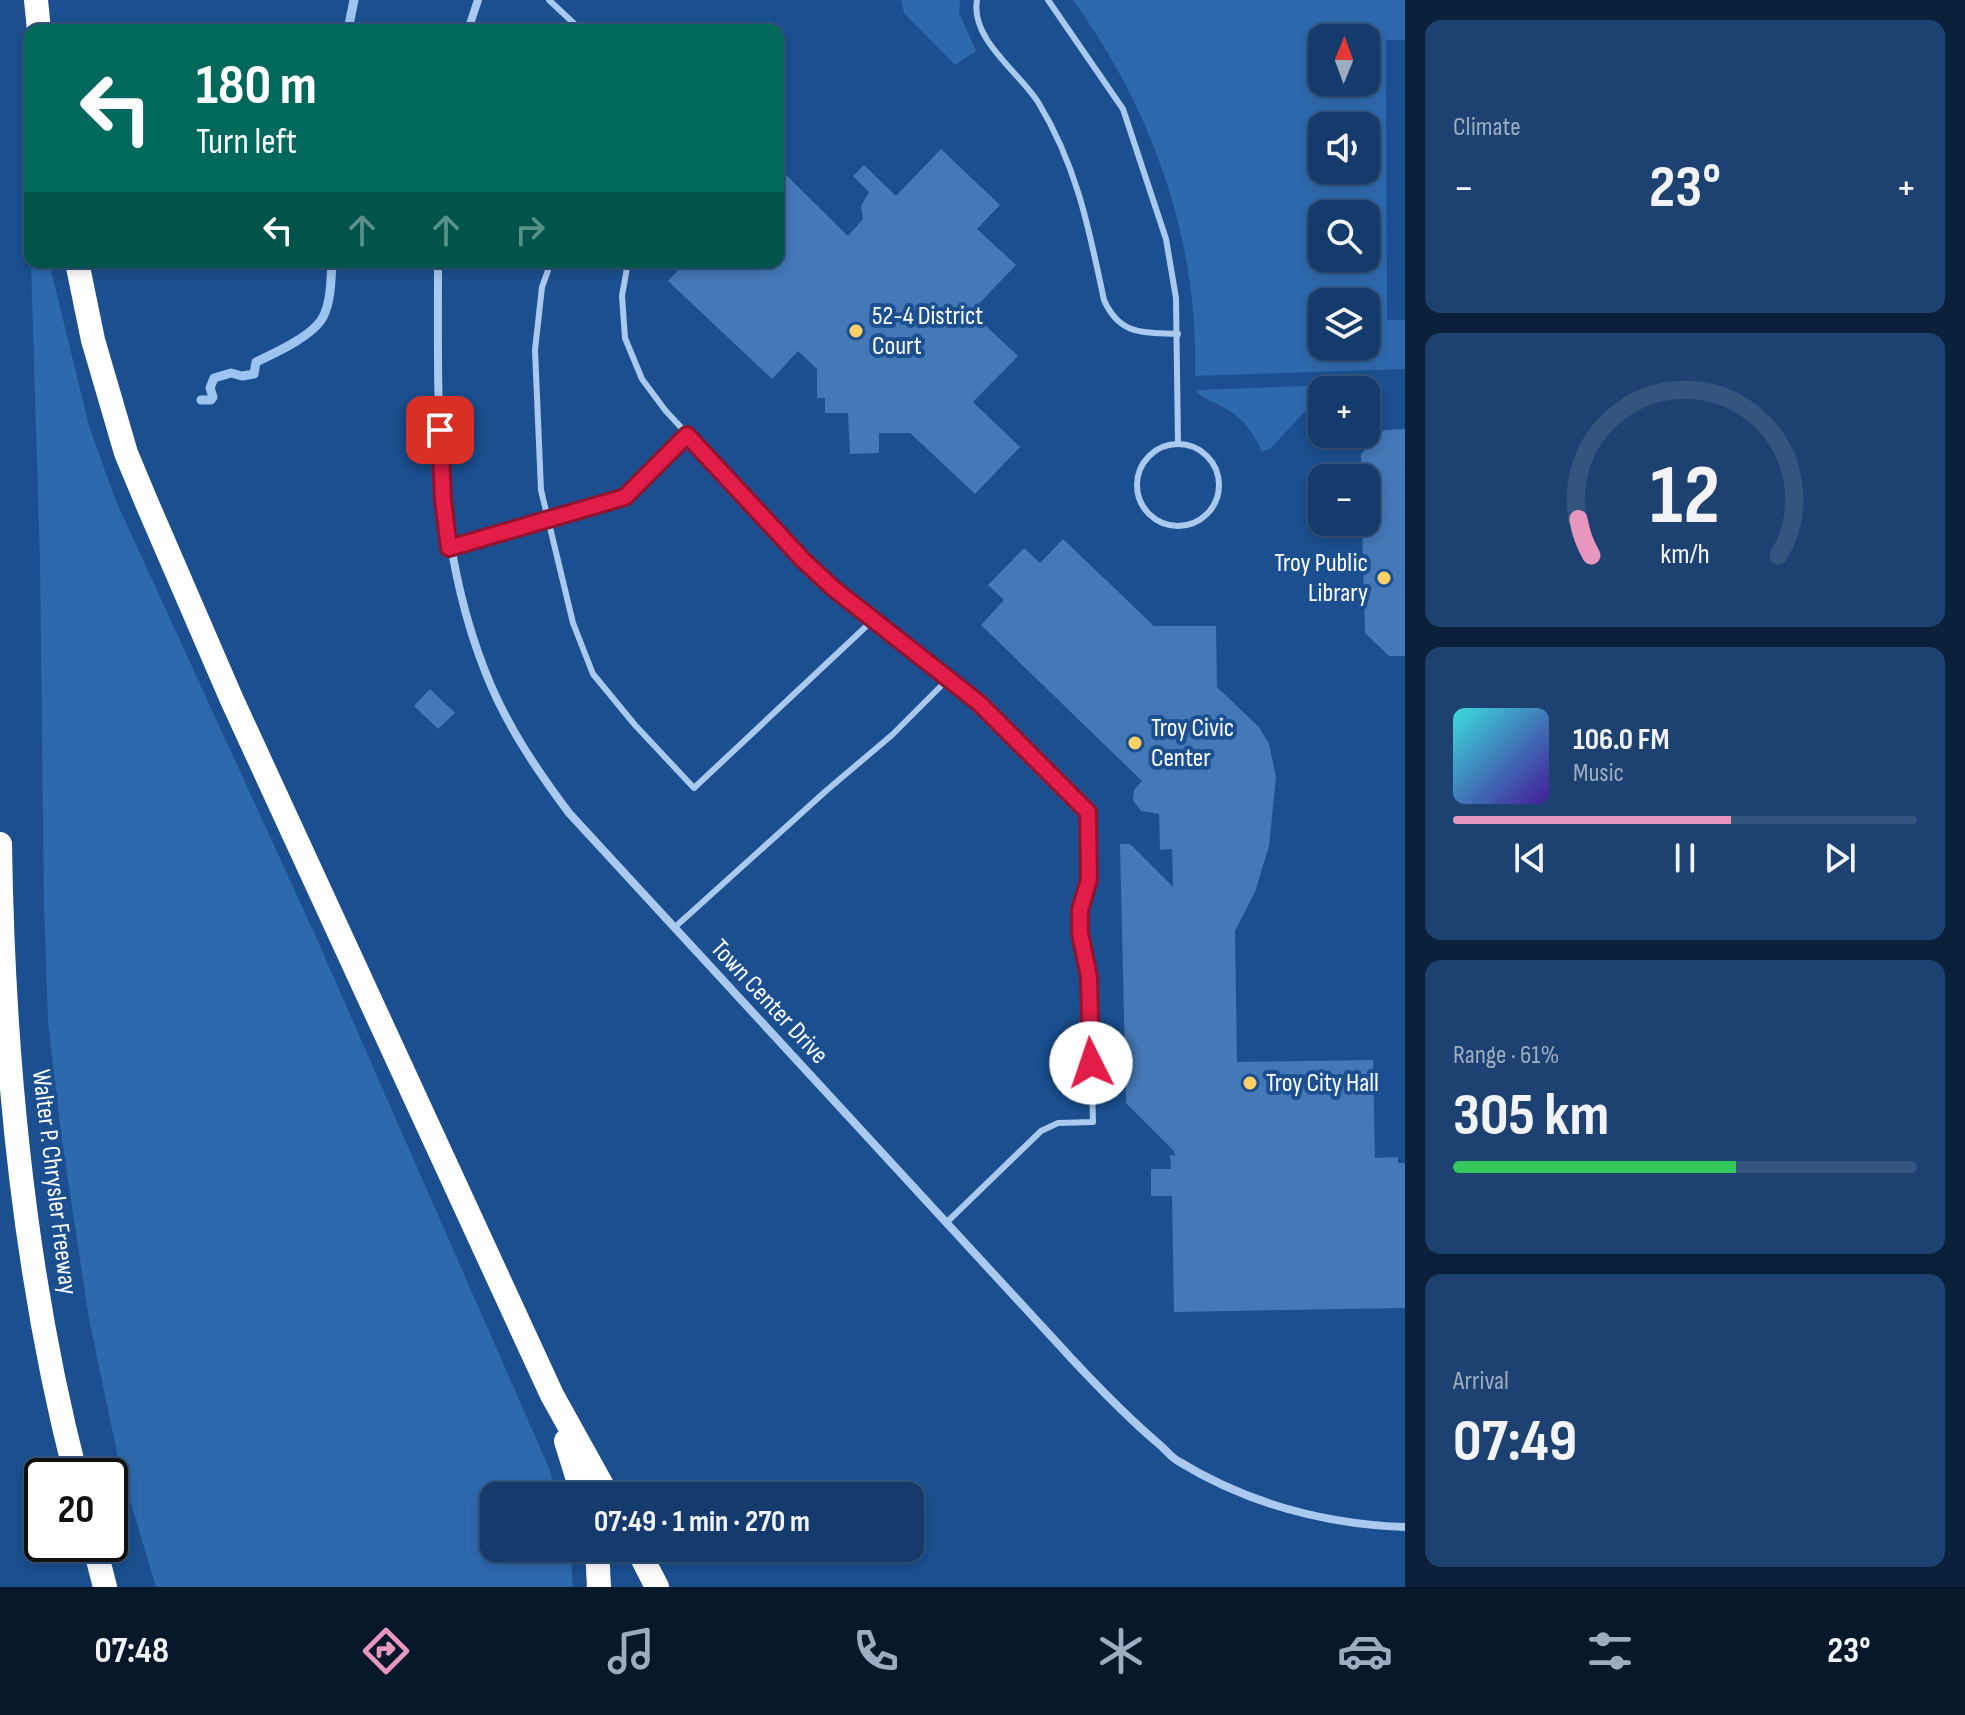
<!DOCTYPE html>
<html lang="en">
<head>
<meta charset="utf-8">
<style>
	body { margin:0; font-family:"Sofia Sans Condensed",sans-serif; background:#1d4271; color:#f1f3f6; height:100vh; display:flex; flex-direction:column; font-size:30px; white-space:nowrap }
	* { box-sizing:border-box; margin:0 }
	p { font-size:26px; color:#9dadc1 }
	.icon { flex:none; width:44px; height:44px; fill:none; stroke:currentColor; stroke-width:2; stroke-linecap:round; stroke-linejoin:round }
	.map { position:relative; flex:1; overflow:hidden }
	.drawer { display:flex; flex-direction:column; gap:20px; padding:20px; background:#0b203b; width:560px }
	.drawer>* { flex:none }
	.hud { position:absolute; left:24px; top:24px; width:760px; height:244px; border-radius:16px; box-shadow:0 4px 12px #0003,0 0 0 2px #33557e; background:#00695c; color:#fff; overflow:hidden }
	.needle { width:52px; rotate:1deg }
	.fabs { position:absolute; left:1308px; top:24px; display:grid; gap:16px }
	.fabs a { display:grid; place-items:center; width:72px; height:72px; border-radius:16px; background:#143b6b; box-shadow:0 4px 12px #0003,0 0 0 2px #33557e; font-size:40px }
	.speed { position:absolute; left:24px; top:1458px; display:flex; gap:16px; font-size:40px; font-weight:700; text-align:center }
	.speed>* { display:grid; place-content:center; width:104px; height:104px; border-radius:50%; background:#143b6b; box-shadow:0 4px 12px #0003,0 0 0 2px #33557e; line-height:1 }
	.speed .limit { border:4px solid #111; border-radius:12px; background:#fff; color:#111 }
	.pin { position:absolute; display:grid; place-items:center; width:68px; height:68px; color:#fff; margin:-34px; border-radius:16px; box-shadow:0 4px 12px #0006 }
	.me { position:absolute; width:88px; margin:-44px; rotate:356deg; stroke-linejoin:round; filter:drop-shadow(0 0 6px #0008) }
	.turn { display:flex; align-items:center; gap:28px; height:168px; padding:0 40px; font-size:36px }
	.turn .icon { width:104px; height:104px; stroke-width:2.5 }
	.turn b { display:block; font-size:56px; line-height:68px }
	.lanes { display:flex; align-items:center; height:76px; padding:0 40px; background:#0003; justify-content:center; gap:40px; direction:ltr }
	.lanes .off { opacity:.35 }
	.big { font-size:60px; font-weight:700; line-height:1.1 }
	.drawer .card { flex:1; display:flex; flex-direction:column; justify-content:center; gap:12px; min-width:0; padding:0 28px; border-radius:16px; background:#1d4271 }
	.drawer .dial { align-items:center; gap:0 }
	.dial svg { height:208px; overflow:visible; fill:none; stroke:#33557e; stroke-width:7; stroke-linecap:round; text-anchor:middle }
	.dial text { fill:#f1f3f6; stroke:none }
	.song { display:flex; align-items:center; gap:24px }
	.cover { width:96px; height:96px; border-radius:12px; background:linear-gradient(135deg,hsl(180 70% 55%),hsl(260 70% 35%)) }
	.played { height:8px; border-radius:4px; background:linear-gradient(90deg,#e797bd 60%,#33557e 60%) }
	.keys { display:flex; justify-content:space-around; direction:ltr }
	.heat { display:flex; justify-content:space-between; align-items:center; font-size:44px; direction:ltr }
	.charge { height:12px; border-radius:6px; background:linear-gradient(90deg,#34c759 61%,#33557e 0) }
	.trip { position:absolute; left:480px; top:1482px; width:444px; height:80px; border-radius:16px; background:#143b6b; box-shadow:0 4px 12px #0003,0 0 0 2px #33557e; font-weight:700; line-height:80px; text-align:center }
	.dock { display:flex; height:128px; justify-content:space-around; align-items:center; background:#08182b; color:#9dadc1 }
	.dock .icon { width:56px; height:56px }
	.dock .active { color:#e797bd }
	.dock b { font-size:36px; color:#f1f3f6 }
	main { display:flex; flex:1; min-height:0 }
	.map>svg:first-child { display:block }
	.green { fill:#2e69ad; fill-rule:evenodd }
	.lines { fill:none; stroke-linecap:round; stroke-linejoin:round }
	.stream { stroke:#9cc4f0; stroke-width:9 }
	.building { fill:#4478b7 }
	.service { stroke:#a9c9ee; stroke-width:6 }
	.minor { stroke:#a9c9ee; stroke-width:8 }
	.motorway { stroke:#fff; stroke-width:24 }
	.route-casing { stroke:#92132f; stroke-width:20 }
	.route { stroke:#e11d48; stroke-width:14 }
	.poi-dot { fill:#ffd166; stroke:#1b4f8f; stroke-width:3 }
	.labels { text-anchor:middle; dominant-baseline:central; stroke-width:8; stroke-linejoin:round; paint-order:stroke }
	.poi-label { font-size:26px; fill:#fff; stroke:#1b4f8f; text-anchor:start }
	.street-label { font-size:26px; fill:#fff; stroke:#1b4f8f }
</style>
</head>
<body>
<main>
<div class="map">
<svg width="1405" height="1587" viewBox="0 0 1405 1587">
	<rect width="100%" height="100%" fill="#1b4f8f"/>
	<!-- green -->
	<g class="green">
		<path d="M901 0H960L959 13 976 51 955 65 904 13Z"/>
		<path d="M1073 0H1405V40H1386L1387 320H1405V369L1195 376C1199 240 1152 109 1073 0ZM1366 38V82H1322V38ZM1322 126H1366V170H1322ZM1322 214H1366V258H1322ZM1366 302V346H1322V302Z"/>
		<path d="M31 262H49L89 426 116 501 316 937 549 1468 558 1496H494V1548H570L573 1587H156L120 1467 89 1319 61 1134 48 1022 44 905 40 562Z"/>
		<path d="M1330 385 1322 390V393L1270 449 1262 452C1254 433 1242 417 1223 407 1213 401 1202 400 1196 390Z"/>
	</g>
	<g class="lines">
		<!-- stream -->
		<g class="stream">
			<path d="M348 30 354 0"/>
			<path d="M201 400H211L213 397 210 388 214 378 231 373 242 376 254 374 256 362C275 353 313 336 323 317 331 302 331 279 332 262"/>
		</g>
	</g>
	<!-- building -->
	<g class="building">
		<path d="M941 149 1000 205 977 229 1016 265 971 312 1018 356 973 402 1020 447 975 494 910 433H879V453L850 454 848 413H825V398H817V369L798 351 772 379 668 281 686 262H778V167L848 236 863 219 861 206 869 192 853 176 864 165 896 196Z"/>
		<path d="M1405 429V656H1389L1365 633 1362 522H1366V478H1361V454L1384 430Z"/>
		<path d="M1063 539 1154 626H1216L1217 687 1259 727 1269 744 1276 777 1269 846 1255 892 1235 931 1237 1062 1373 1060 1375 1158 1398 1157V1163H1405V1308L1174 1312 1172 1196H1151V1169H1171L1170 1155 1175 1156 1174 1151 1126 1103 1120 844H1130L1173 887 1172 849 1160 850 1159 814 1141 811 1133 800 1134 790 1142 781 981 625 1004 600 988 585 1024 548 1040 563Z"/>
		<path d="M430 689 455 713 438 729 414 706Z"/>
	</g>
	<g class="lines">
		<!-- service -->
		<g class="service">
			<path d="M549 0 581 30"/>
			<path d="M977 0C970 39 1019 72 1038 102 1077 166 1089 229 1104 300 1120 336 1143 332 1178 334"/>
			<path d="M1048 0 1123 109 1166 239 1176 298 1178 444"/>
			<path d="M551 262 542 287 535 350 541 490 573 623 593 674 635 725 694 788 874 619"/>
			<path d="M628 262 622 296 625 338 642 379 665 410 803 560 833 588 979 703 1088 812 1089 880 1080 910V933L1089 977 1093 1122 1058 1123 1041 1131 946 1223"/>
			<circle cx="1178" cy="485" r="41"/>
			<path d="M449 548 625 497 687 435"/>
			<path d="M674 928 827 790 892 735 948 679"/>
		</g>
		<!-- minor -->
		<g class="minor">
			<path d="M468 30 478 0"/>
			<path d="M438 262C438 401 433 540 485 671 505 723 536 769 569 813L1072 1359C1100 1389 1128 1418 1160 1445 1166 1450 1171 1457 1178 1461 1248 1504 1324 1524 1405 1527"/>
		</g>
		<!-- motorway -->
		<g class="motorway">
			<path d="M36 0 39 30"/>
			<path d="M77 262 93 340 126 453 146 501 232 700 552 1395 608 1496"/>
			<path d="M0 844C3 1056 23 1271 76 1476"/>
			<path d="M566 1441 583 1496"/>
			<path d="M94 1544 105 1587"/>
			<path d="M597 1548 599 1587"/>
			<path d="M637 1548 657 1587"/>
		</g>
	</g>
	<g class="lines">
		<defs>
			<path id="route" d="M440 430 443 500 449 548 625 497 687 435 803 560 833 588 979 703 1088 812 1089 880 1080 910V933L1089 977 1091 1063"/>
		</defs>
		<!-- route casing -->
		<use href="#route" class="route-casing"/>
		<!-- route -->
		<use href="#route" class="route"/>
	</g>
	<!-- markers -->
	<g class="poi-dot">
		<circle cx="856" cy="331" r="8"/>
		<circle cx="1384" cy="578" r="8"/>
		<circle cx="1135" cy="743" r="8"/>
		<circle cx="1250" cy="1083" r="8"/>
	</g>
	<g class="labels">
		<!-- poi labels -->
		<g class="poi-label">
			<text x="872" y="316">52-4 District<tspan x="872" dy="30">Court</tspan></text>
			<text x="1368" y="563" text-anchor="end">Troy Public<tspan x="1368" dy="30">Library</tspan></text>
			<text x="1151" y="728">Troy Civic<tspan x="1151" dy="30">Center</tspan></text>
			<text x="1266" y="1083">Troy City Hall</text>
		</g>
		<!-- street labels -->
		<g class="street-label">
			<text transform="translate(769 1002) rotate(47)">Town Center Drive</text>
			<text transform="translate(54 1182) rotate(83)">Walter P. Chrysler Freeway</text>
		</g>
	</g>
</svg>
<div class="fabs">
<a><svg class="needle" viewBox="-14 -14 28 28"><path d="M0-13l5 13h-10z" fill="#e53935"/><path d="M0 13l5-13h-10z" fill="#9dadc1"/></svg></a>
<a><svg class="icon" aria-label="sound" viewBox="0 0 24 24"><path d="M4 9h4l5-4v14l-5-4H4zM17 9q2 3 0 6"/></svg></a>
<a><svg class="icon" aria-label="search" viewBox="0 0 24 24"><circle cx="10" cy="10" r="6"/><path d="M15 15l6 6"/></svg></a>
<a><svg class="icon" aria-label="layers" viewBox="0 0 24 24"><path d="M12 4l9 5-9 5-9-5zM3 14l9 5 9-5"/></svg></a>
<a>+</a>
<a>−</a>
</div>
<div class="speed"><div class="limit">20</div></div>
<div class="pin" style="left:440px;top:430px;background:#d93025"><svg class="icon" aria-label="arrive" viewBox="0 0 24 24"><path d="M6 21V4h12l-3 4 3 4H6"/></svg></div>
<svg class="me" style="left:1091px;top:1063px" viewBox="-20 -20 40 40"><circle r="19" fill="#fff"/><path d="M0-13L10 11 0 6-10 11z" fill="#e11d48"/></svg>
<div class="trip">07:49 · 1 min · 270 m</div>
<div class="hud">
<div class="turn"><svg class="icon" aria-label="left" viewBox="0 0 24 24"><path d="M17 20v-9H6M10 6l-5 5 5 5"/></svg><div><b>180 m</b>Turn left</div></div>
<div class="lanes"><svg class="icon" aria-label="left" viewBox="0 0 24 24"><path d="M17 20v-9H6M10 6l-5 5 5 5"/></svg><svg class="icon off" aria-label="ahead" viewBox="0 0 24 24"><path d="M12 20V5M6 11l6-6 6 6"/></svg><svg class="icon off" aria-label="ahead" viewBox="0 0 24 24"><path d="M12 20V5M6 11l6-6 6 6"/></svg><svg class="icon off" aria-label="right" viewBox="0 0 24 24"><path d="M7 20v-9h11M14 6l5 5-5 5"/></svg></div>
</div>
</div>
<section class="drawer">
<div class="card"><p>Climate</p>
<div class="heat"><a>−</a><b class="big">23°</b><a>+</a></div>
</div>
<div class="card dial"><svg viewBox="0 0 100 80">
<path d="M14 69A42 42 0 1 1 86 69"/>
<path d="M14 69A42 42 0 0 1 9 55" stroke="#e797bd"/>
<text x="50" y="56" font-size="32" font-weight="700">12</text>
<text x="50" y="72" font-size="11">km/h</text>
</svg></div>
<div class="card">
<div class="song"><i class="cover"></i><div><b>106.0 FM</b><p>Music</p></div></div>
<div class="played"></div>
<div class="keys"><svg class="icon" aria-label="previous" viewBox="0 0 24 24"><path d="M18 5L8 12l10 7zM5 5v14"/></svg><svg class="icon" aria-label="pause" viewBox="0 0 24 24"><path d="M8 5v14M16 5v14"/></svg><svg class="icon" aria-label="next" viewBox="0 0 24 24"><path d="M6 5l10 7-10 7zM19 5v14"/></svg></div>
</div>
<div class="card"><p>Range · 61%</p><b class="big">305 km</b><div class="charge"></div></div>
<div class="card"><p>Arrival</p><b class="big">07:49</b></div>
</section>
</main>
<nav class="dock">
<b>07:48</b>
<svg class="icon active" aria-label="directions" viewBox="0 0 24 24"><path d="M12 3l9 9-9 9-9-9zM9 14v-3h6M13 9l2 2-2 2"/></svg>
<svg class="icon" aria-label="music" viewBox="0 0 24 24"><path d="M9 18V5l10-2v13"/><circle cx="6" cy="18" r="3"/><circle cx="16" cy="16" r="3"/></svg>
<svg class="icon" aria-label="phone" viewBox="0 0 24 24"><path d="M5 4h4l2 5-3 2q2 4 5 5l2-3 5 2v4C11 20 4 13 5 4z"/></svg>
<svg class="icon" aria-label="climate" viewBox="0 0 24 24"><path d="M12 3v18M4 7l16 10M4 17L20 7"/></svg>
<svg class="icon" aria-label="car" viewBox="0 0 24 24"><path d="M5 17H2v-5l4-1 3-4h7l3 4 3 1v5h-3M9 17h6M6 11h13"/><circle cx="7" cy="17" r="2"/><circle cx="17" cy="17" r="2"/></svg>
<svg class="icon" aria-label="filters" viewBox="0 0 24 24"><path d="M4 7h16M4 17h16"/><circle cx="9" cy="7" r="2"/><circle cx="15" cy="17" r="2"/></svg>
<b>23°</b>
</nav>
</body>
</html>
